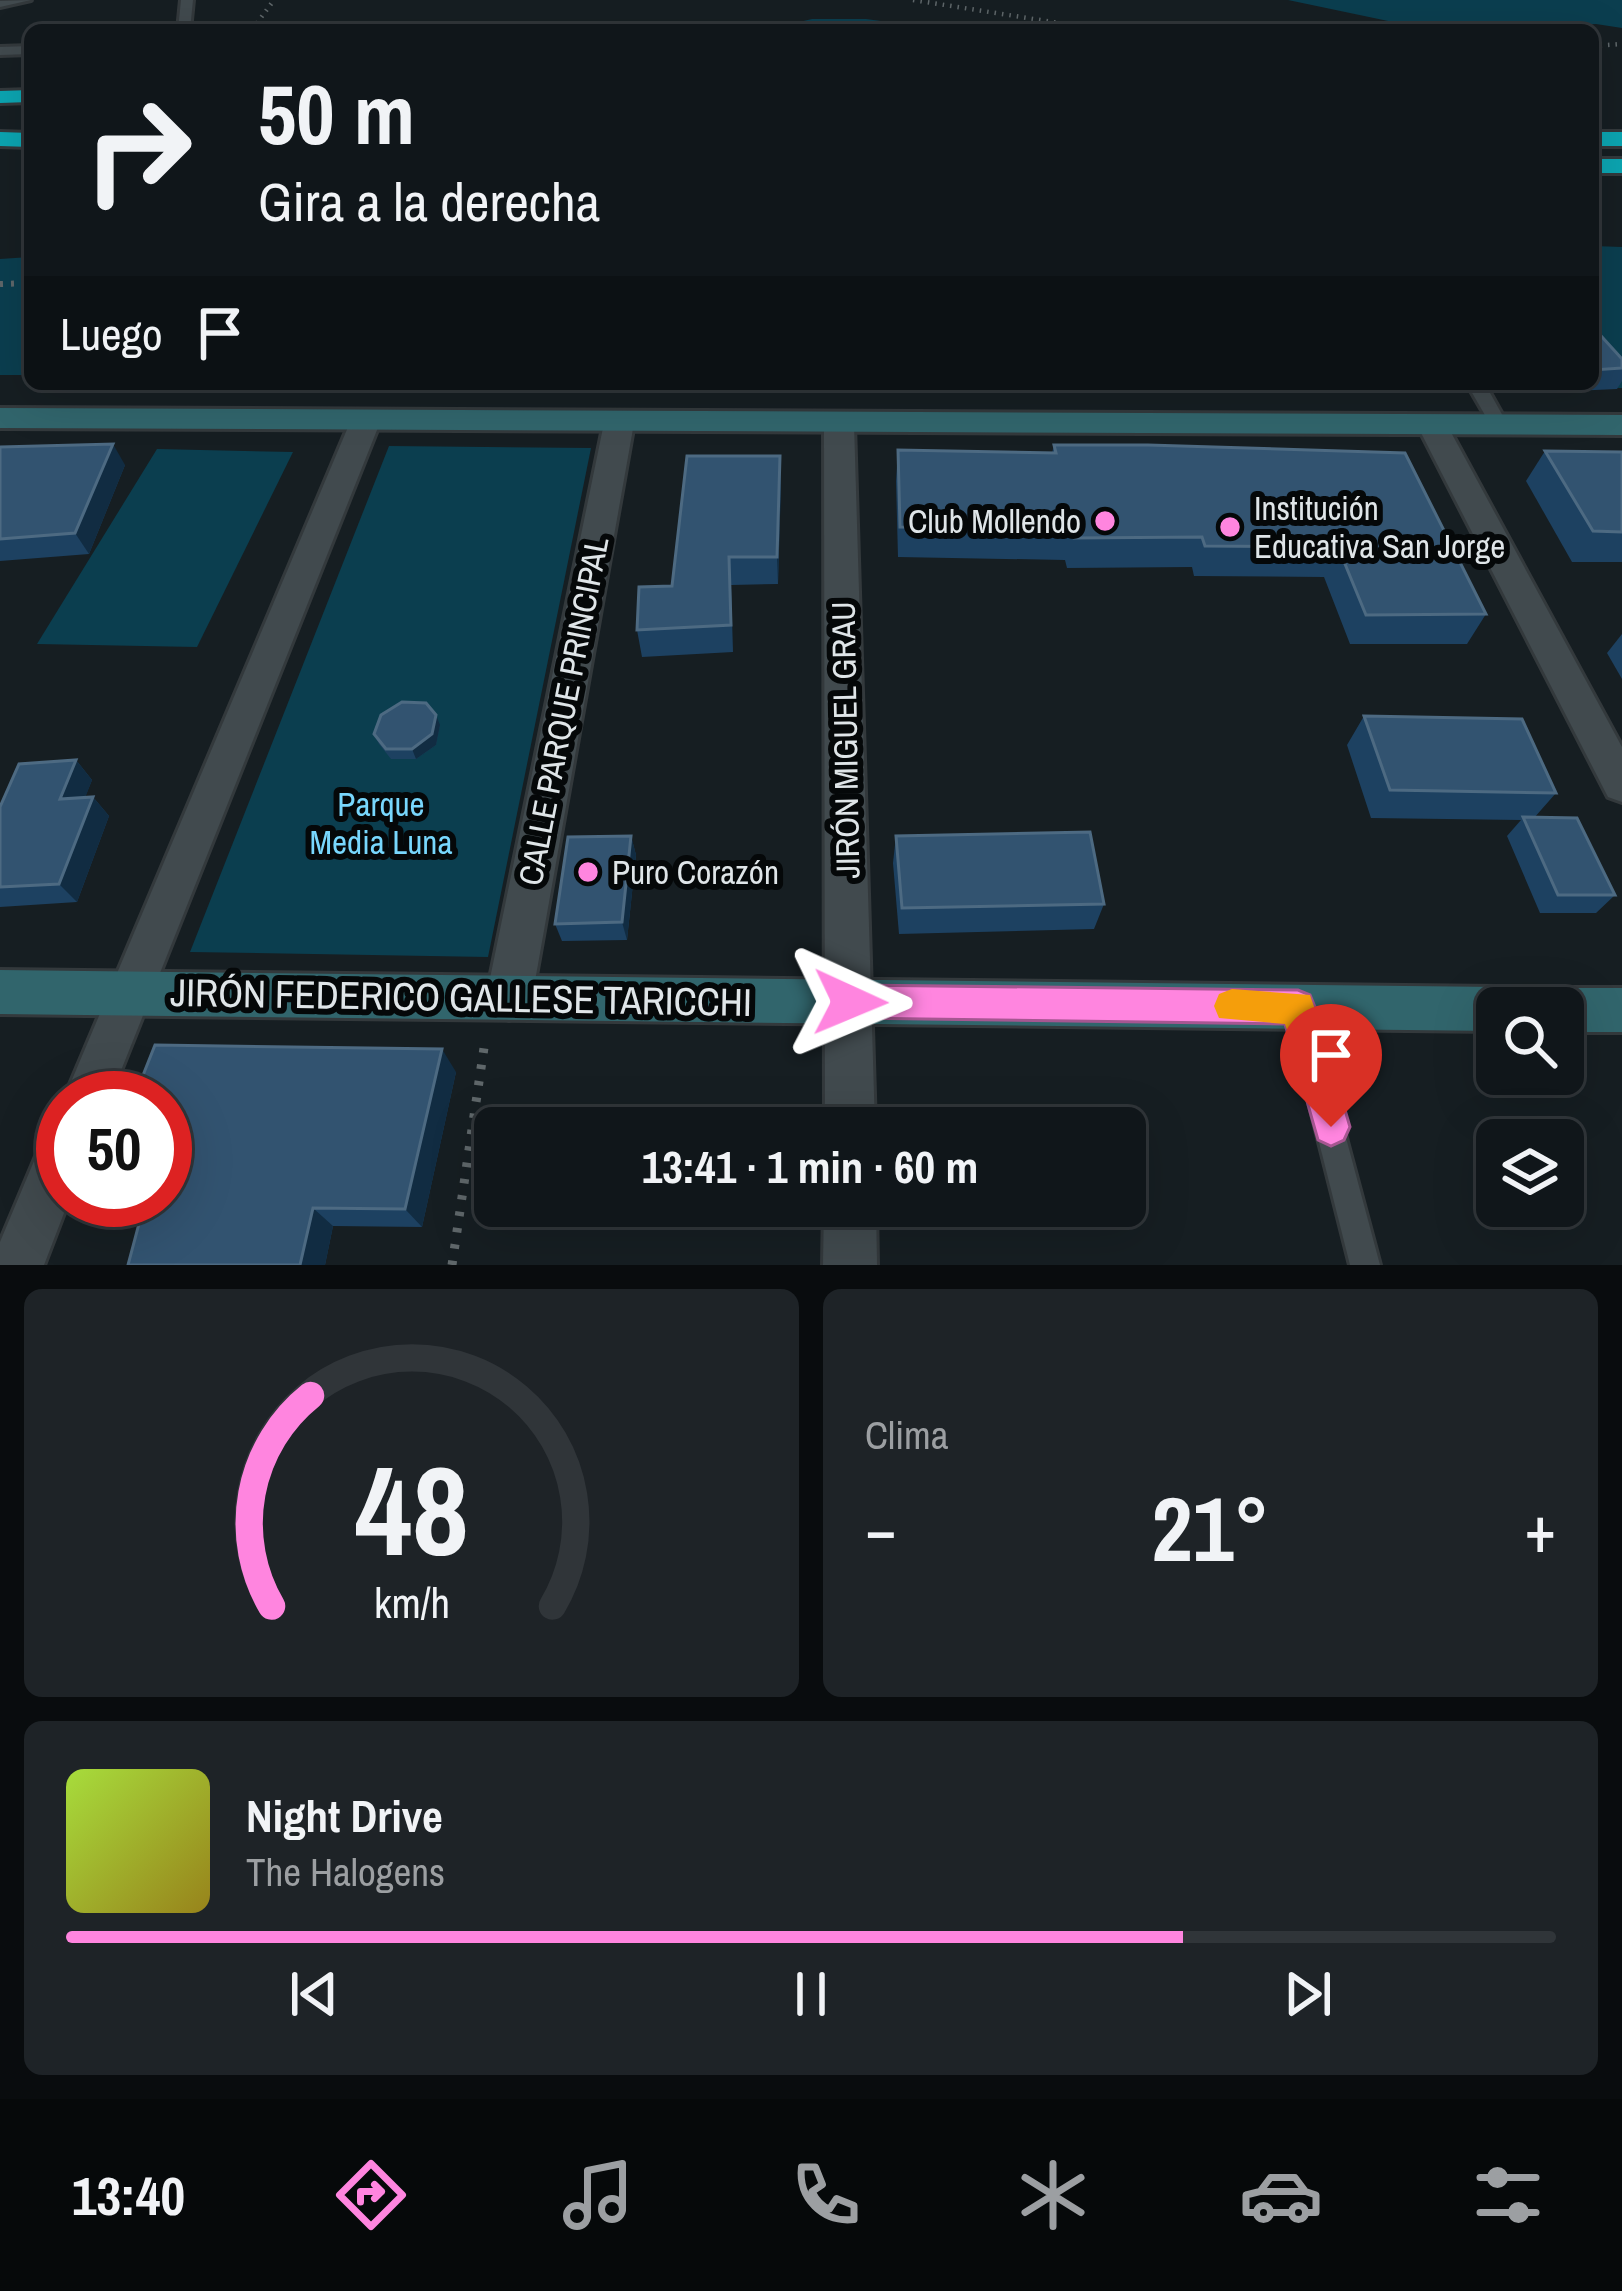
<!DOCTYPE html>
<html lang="es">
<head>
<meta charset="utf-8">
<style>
	body { margin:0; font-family:"Archivo Narrow",sans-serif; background:#1e2327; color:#f1f3f6; height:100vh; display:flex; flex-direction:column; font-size:45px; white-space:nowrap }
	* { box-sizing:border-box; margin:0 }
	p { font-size:39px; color:#9c9fa2 }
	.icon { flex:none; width:66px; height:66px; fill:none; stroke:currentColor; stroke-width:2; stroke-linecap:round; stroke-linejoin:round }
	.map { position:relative; height:1265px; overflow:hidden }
	.panel { display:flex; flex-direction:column; gap:24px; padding:24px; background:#090c0e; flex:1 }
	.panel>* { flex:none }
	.banner { position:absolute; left:24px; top:24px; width:1575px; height:366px; border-radius:18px; box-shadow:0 12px 48px #0002,0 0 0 3px #303539; background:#10161a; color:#f1f3f6; overflow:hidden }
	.tools { position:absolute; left:1476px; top:987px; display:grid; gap:24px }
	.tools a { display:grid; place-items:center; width:108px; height:108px; border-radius:18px; background:#10161a; box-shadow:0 12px 48px #0002,0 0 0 3px #303539; font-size:60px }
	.speed { position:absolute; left:36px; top:1071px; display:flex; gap:24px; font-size:60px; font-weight:700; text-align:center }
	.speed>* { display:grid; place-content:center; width:156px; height:156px; border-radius:50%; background:#10161a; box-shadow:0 12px 48px #0002,0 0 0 3px #303539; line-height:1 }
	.speed .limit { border:18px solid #d22; background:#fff; color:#111 }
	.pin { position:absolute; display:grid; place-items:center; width:102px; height:102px; color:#fff; margin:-123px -51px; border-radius:50% 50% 50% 0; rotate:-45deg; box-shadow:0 0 12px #0007 }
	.pin .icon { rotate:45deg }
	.me { position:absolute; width:132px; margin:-66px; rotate:91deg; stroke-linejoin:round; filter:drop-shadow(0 0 9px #0008) }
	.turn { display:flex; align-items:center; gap:42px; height:252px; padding:0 36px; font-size:54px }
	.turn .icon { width:156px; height:156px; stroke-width:2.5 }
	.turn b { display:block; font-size:84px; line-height:102px }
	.then { display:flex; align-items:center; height:114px; padding:0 36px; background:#0003; gap:24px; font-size:45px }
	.big { font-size:90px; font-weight:700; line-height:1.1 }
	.panel .widget { flex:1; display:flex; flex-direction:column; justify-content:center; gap:18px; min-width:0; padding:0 42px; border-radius:18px; background:#1e2327 }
	.panel .dial { align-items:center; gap:0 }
	.dial svg { height:312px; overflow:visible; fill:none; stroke:#303539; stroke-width:7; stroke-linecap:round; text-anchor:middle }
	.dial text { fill:#f1f3f6; stroke:none }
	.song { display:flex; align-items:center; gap:36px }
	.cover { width:144px; height:144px; border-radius:18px; background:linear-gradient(135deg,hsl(80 70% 55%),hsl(50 70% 35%)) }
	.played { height:12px; border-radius:6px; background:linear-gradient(90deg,#ff85df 75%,#303539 75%) }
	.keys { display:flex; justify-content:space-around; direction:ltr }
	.heat { display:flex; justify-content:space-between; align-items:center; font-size:66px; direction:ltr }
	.panel .tiles { flex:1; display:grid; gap:24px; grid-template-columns:1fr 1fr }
	.widget:last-child { grid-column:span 2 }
	.trip { position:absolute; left:474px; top:1107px; width:672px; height:120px; border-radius:18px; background:#10161a; box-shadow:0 12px 48px #0002,0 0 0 3px #303539; font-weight:700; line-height:120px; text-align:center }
	.tabs { display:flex; height:192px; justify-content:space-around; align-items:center; background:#06090a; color:#9c9fa2 }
	.tabs .icon { width:84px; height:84px }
	.tabs .active { color:#ff85df }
	.tabs b { font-size:54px; color:#f1f3f6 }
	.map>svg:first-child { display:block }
	.green { fill:#0b3e4f }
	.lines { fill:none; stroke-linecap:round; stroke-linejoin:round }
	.lane-casing { stroke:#33393c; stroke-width:6 }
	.street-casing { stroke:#33393c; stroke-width:6 }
	.secondary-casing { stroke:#33393c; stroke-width:6 }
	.highway-casing { stroke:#33393c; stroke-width:6 }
	.path-far2 { stroke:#5f676a; stroke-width:4.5; stroke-dasharray:1.5 6; stroke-linecap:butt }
	.path-far1 { stroke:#5f676a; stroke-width:6; stroke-dasharray:3 8; stroke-linecap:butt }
	.path { stroke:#5f676a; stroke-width:9; stroke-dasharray:4.5 12; stroke-linecap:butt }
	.lane { fill:#414a4e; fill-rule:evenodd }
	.street { fill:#414a4e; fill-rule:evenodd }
	.secondary { fill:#31656c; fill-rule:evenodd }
	.highway { fill:#0ca5b1; fill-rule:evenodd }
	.wall { fill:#1d4161 }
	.shaded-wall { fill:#112c42 }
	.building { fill:#325370; stroke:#4d6a82; stroke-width:3 }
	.route { fill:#ff85df; stroke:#a65691; stroke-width:3 }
	.slow { fill:#f59e0b }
	.poi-dot { fill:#ff85df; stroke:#050809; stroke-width:4.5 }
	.labels { text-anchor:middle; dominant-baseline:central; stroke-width:12; stroke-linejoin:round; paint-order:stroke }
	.poi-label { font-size:33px; fill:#dfe5e8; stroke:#050809; text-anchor:start }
	.street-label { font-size:33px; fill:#dfe5e8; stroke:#050809 }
	.park-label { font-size:33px; fill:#78d7fd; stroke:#050809 }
	.near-street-label { font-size:39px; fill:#dfe5e8; stroke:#050809 }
</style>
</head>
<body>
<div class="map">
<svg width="1622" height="1265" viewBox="0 0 1622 1265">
	<rect width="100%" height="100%" fill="#161e22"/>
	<!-- green -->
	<g class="green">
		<path d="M1288 0H1622V28L1596 24 1431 30Z"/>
		<path d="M812 19H866L948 30H765Z"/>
		<path d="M1593 246 1622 247V388L1231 384H1593Z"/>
		<path d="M30 257V375H0V259Z"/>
		<path d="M389 446 591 448 488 957 190 952Z"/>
		<path d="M157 449 293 452 197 647 37 644Z"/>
	</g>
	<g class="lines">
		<defs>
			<g id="lane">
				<path d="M31 0 0 7V1Z"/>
				<path d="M181 0H193L190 30H178Z"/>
				<path d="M30 46V54L0 55V47Z"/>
				<path d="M1467 384H1485L1508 425 1505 429H1493Z"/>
				<path d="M1298 994 1308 998 1311 1007 1380 1265H1350L1285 1007 1288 998Z"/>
			</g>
			<g id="street">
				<path d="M366 410 381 420 110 1098 63 1101 351 420Z"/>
				<path d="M619 413 634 423 532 998 525 1014 509 1020 493 1014 486 998 604 423Z"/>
				<path d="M839 414 854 424 875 1128H825L824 424Z"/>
				<path d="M1432 415 1447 425 1622 747V802L1608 797 1417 425Z"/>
				<path d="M63 1128V1200H69L44 1265H0V1242L45 1135Z"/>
				<path d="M824 1206H876L877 1265H823Z"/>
			</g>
			<g id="secondary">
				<path d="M0 408 1622 415V435L0 428Z"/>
				<path d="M0 970 1497 987 1513 993 1520 1008H1497V1031L0 1014Z"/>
				<path d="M1563 988H1622V1032H1563V1008H1541L1547 994Z"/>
			</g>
			<g id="highway">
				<path d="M30 90V102L0 103V91Z"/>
				<path d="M0 132 30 133V147L0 146Z"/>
				<rect x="1593" y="132" width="29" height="14"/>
				<rect x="1593" y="159" width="29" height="14"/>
			</g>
		</defs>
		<!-- lane casing -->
		<use href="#lane" class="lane-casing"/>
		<!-- street casing -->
		<use href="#street" class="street-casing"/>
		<!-- secondary casing -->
		<use href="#secondary" class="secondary-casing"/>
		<!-- highway casing -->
		<use href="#highway" class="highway-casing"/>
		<!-- path-far2 -->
		<g class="path-far2">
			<path d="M913 0 1104 30"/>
			<path d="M257 23 274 0"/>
			<path d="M234 30 257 24 275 30"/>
			<path d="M1593 46 1622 44"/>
		</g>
		<!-- path-far1 -->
		<path class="path-far1" d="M0 284 30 283"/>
		<!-- path -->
		<path class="path" d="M452 1265 485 1041"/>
		<!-- lane -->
		<use href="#lane" class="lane"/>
		<!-- street -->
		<use href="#street" class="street"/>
		<!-- secondary -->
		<use href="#secondary" class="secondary"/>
		<!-- highway -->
		<use href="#highway" class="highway"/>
	</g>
	<!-- wall -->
	<g class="wall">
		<path d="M1593 327 1622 359V381L1617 389 1573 391 1566 384H1593Z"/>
		<path d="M1054 445H1148L1486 614 1467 644H1350L1324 577 1194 576 1192 567 1067 568 1065 560 898 557 896 481 898 450 1052 453Z"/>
		<path d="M0 447 125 465 89 554 0 561Z"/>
		<path d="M1545 451 1622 452V562H1572L1526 481Z"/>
		<path d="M781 483 778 584 731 585 733 652 642 657 637 630Z"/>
		<path d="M1622 634V679L1607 653Z"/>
		<path d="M1364 716 1556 793 1534 818 1615 895 1596 913H1540L1507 836 1521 820 1371 818 1347 745Z"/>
		<path d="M440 725 436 745 416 759H391L379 744 374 734Z"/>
		<path d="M76 760 92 780 85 797H93L109 816 77 902 0 907V807Z"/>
		<path d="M631 836 636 855 627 940 562 941 555 924Z"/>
		<path d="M896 836 1104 904 1094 929 899 934 893 863Z"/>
		<path d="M456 1072 422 1227 333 1226 325 1265H128L139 1223 122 1222 92 1204Z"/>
	</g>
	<!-- shaded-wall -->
	<g class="shaded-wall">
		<path d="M113 444 125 465 89 554 75 533Z"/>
		<path d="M780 456 781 483 778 584 777 557Z"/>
		<path d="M436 715 440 725 436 745 416 759 412 749Z"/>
		<path d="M76 760 92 780 77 819 60 799Z"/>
		<path d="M93 797 109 816 77 902 59 884Z"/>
		<path d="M631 836 636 855 627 940 622 922Z"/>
		<path d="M442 1049 456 1072 422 1227 405 1209Z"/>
		<path d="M313 1208 333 1226 325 1265H300Z"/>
	</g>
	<!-- building -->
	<g class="building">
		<path d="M1593 327 1622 359V368L1593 370Z"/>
		<path d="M113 444 75 533 0 539V447Z"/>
		<path d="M1054 445H1148L1405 453 1486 614 1366 615 1338 547 1205 546 1202 537 1074 538 1072 530 900 527 898 450 1056 453Z"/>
		<path d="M1545 451 1622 452V532L1593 531Z"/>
		<path d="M687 456H780L777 557H729L731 625 637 630 639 587 672 586Z"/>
		<path d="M402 702 426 703 436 715 432 734 412 749H386L374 734 381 715Z"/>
		<path d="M1364 716 1522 719 1556 793 1390 790Z"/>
		<path d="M76 760 60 799 93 797 59 884 0 887V807L19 764Z"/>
		<path d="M1523 817 1577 818 1615 895H1558Z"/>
		<path d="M1090 832 1104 904 902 908 896 836Z"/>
		<path d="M631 836 622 922 555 924 568 837Z"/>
		<path d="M155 1045 442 1049 405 1209 313 1208 300 1265H128L144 1205 92 1204 93 1200H165V1098H134Z"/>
	</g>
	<!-- route -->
	<path class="route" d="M850 985 1298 990 1310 995 1315 1007 1350 1127 1344 1140 1331 1146 1318 1140 1285 1024 850 1018 838 1014 833 1002 838 990Z"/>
	<!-- slow -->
	<path class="slow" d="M1232 989 1310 995 1330 1053 1324 1066 1312 1071 1299 1066 1285 1024 1219 1018 1214 1006 1219 994Z"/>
	<!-- markers -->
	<g class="poi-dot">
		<circle cx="1105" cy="521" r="12"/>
		<circle cx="1230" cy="527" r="12"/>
		<circle cx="588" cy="872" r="12"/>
	</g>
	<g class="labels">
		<!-- poi labels -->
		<g class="poi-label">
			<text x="1254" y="508">Institución<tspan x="1254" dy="38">Educativa San Jorge</tspan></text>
			<text x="1081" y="521" text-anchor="end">Club Mollendo</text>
			<text x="612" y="872">Puro Corazón</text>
		</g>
		<!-- street labels -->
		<g class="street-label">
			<text transform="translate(563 711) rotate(-79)">CALLE PARQUE PRINCIPAL</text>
			<text transform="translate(845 740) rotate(-91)">JIRÓN MIGUEL GRAU</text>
		</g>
		<!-- park labels -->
		<g class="park-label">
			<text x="381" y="804">Parque<tspan x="381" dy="38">Media Luna</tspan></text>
		</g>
		<!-- near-street labels -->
		<g class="near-street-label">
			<text transform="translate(461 997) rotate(1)">JIRÓN FEDERICO GALLESE TARICCHI</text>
		</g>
	</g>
</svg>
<div class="tools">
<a><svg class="icon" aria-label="search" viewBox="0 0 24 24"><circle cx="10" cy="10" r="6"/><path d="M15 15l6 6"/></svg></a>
<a><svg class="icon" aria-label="layers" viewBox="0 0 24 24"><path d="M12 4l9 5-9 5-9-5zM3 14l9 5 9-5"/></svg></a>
</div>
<div class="speed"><div class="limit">50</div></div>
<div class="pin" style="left:1331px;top:1127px;background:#d93025"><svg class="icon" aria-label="arrive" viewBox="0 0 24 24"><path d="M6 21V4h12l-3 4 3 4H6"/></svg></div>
<svg class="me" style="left:850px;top:1002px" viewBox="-20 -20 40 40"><path d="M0-17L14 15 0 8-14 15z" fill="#ff85df" stroke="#fff" stroke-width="4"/></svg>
<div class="trip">13:41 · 1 min · 60 m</div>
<div class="banner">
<div class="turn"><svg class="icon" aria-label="right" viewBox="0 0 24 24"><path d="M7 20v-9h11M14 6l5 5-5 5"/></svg><div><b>50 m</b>Gira a la derecha</div></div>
<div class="then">Luego<svg class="icon" aria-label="arrive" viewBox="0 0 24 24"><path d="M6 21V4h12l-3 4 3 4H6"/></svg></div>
</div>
</div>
<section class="panel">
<div class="tiles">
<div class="widget dial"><svg viewBox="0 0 100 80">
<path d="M14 69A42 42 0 1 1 86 69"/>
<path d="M14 69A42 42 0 0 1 24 15" stroke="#ff85df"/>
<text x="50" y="56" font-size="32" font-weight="700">48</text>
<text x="50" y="72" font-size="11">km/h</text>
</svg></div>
<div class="widget"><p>Clima</p>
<div class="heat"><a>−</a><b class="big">21°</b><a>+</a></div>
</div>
<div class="widget">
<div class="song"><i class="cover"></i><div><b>Night Drive</b><p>The Halogens</p></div></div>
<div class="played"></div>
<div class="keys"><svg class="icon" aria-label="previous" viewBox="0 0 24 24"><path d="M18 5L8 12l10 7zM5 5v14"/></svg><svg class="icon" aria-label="pause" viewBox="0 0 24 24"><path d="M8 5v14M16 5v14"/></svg><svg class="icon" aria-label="next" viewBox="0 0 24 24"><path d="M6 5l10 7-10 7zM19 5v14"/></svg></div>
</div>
</div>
</section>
<nav class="tabs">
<b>13:40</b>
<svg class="icon active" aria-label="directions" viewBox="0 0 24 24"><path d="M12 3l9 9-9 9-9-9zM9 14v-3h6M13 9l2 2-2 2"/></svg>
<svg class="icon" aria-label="music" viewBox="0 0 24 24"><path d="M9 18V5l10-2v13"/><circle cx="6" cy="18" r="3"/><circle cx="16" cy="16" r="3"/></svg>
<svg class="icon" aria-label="phone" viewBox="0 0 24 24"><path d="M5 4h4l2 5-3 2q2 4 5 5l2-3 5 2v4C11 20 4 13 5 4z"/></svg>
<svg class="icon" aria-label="climate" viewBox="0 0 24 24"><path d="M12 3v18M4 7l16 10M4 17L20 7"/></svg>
<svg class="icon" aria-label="car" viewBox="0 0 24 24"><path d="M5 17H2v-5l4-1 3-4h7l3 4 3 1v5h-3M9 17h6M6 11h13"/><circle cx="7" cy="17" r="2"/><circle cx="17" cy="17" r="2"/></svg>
<svg class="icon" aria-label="filters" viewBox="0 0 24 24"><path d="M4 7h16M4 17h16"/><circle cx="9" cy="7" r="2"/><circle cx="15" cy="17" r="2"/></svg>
</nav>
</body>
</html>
